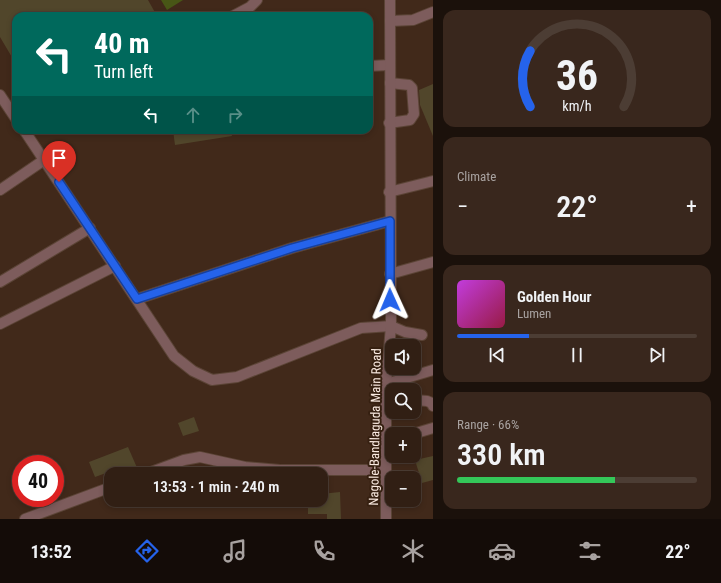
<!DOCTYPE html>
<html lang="en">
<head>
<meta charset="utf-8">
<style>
	body { margin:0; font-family:"Roboto Condensed",sans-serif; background:#39271d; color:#f1f3f6; height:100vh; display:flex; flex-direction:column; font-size:15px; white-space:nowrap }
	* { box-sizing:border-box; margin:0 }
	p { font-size:13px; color:#a8a2a0 }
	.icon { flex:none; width:22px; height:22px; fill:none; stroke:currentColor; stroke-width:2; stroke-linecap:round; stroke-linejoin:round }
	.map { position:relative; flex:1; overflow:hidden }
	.side { display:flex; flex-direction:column; gap:10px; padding:10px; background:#1b110b; width:288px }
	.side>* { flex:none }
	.hud { position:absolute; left:12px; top:12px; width:361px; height:122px; border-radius:12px; box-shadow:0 2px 6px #0003,0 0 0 1px #4c3d34; background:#00695c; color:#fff; overflow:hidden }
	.controls { position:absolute; left:385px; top:339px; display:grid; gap:8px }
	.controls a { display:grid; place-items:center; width:36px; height:36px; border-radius:8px; background:#311f14; box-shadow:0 2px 6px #0003,0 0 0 1px #4c3d34; font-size:20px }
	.speed { position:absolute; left:12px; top:455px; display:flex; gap:8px; font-size:20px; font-weight:700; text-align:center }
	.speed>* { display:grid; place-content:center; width:52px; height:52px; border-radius:50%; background:#311f14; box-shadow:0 2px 6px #0003,0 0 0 1px #4c3d34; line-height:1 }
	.speed .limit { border:6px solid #d22; background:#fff; color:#111 }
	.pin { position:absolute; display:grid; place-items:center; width:34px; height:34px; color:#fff; margin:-41px -17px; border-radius:50% 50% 50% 0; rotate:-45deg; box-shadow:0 0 4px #0007 }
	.pin .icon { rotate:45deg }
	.me { position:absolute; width:44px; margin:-22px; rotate:359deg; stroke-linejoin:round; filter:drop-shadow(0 0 3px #0008) }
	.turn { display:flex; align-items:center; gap:14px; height:84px; padding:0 16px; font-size:18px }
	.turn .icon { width:52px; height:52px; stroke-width:2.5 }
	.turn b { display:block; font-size:28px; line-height:34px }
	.lanes { display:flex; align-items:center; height:38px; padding:0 16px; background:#0003; justify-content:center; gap:20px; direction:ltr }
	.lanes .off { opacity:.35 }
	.big { font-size:30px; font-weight:600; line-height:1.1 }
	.side .card { flex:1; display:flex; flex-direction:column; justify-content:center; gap:6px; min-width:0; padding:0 14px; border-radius:12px; background:#39271d }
	.side .dial { align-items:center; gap:0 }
	.dial svg { height:104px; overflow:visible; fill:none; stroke:#4c3d34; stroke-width:7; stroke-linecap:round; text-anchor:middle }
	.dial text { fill:#f1f3f6; stroke:none }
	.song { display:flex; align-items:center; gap:12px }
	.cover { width:48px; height:48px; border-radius:6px; background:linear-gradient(135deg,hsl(290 70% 55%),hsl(340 70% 35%)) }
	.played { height:4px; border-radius:2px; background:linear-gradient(90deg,#2563eb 30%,#4c3d34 30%) }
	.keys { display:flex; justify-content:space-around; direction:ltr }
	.heat { display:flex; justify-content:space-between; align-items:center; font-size:22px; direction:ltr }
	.charge { height:6px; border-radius:3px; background:linear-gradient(90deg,#34c759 66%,#4c3d34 0) }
	.trip { position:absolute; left:104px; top:467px; width:224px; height:40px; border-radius:12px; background:#311f14; box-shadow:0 2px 6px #0003,0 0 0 1px #4c3d34; font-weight:600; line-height:40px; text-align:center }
	.menu { display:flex; height:64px; justify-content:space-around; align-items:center; background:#140c08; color:#a8a2a0 }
	.menu .icon { width:28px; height:28px }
	.menu .active { color:#2563eb }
	.menu b { font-size:18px; color:#f1f3f6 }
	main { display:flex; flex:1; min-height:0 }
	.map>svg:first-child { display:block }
	.green { fill:#485616 }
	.building { fill:#51462b }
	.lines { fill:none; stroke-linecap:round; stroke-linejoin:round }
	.minor-casing { stroke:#5b4436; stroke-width:12 }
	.minor { stroke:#7d5c5c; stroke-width:10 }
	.route-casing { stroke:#184099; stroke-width:10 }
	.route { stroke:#2563eb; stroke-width:7 }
	.labels { text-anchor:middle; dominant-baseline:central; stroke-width:4; stroke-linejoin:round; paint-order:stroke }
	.street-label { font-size:13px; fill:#faeae1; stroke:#362011 }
</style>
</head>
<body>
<main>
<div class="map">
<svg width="433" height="519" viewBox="0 0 433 519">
	<rect width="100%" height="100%" fill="#41291a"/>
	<!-- green -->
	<path class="green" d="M161 0H183L167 10Z"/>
	<!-- building -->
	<g class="building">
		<path d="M0 0H148L157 16H16V64L0 37Z"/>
		<path d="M433 84V136L420 105 419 90Z"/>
		<path d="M173 130H231L232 136 175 145Z"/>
		<path d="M194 417 199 431 183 436 178 423Z"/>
		<path d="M128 447 138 470 129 474H119L117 469 95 477 89 462Z"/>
		<path d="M433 456V480L422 483 415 460Z"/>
		<path d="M340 492 341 519H327V514H308V500H321V494Z"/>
	</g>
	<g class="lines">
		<defs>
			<g id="minor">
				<path d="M233 16 250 7 257 0"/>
				<path d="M390 21 413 20 433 12"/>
				<path d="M369 66 390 65"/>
				<path d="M0 95 16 119"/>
				<path d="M389 123 410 120 414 114 412 88 409 85 390 83"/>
				<path d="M24 130 174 356 193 371 212 380 237 377 361 328 391 326 405 332 422 335"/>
				<path d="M0 190 44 160"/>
				<path d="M389 192 433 181"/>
				<path d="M390 274 433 262"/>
				<path d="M0 282 90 228"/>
				<path d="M137 299 292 248 390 221"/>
				<path d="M0 324 115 266"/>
				<path d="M386 384 433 370"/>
				<path d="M414 400 427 401 432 403 433 406"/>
				<path d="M413 434 433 428"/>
				<path d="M146 474 184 460 200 457 245 467 280 470H386"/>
				<path d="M25 519 111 487"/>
				<path d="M386 519V384L391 326 390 0"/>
			</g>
		</defs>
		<!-- minor casing -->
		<use href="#minor" class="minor-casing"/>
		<!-- minor -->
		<use href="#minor" class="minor"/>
	</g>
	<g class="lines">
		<defs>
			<path id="route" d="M59 182 137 299 292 248 390 221V300"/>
		</defs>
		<!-- route casing -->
		<use href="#route" class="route-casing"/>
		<!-- route -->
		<use href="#route" class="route"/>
	</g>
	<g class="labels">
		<!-- street labels -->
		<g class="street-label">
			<text transform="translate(375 427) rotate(-89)">Nagole-Bandlaguda Main Road</text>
		</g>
	</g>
</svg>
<div class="controls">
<a><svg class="icon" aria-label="sound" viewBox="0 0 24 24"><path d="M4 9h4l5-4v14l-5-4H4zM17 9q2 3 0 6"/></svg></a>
<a><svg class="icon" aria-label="search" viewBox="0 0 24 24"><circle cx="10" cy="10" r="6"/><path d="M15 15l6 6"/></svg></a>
<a>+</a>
<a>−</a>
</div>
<div class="speed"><div class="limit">40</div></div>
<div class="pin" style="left:59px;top:182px;background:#d93025"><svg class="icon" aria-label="arrive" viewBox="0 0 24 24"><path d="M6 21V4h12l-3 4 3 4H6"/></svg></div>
<svg class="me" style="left:390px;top:300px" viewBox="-20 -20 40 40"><path d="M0-17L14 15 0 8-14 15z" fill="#2563eb" stroke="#fff" stroke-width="4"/></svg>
<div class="trip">13:53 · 1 min · 240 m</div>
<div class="hud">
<div class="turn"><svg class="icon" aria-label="left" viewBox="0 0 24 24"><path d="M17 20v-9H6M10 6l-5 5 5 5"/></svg><div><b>40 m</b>Turn left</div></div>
<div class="lanes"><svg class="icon" aria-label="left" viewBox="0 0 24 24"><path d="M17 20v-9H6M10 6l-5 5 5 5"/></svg><svg class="icon off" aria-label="ahead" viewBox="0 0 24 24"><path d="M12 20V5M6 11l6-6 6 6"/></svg><svg class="icon off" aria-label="right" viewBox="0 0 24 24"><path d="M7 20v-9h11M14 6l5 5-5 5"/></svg></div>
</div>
</div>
<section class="side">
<div class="card dial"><svg viewBox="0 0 100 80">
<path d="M14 69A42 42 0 1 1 86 69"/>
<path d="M14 69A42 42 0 0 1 14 26" stroke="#2563eb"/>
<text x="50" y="56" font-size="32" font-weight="700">36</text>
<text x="50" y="72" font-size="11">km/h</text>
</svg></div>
<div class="card"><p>Climate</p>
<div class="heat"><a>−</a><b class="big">22°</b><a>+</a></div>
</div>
<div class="card">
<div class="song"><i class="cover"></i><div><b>Golden Hour</b><p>Lumen</p></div></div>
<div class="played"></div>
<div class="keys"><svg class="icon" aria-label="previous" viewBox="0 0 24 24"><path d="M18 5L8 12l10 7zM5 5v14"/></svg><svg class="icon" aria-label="pause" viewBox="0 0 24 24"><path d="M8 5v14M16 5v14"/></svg><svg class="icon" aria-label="next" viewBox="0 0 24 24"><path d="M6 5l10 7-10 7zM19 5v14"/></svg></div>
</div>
<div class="card"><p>Range · 66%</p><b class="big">330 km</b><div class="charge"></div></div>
</section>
</main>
<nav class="menu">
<b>13:52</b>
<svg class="icon active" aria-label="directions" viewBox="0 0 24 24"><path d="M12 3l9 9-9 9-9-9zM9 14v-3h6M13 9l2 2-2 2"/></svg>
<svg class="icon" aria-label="music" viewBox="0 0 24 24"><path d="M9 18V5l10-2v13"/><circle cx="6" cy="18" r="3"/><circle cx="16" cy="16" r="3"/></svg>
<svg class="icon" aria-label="phone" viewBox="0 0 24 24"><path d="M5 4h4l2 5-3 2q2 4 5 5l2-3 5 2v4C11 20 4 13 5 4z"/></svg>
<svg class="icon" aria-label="climate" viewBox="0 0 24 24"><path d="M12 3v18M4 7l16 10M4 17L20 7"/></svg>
<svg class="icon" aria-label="car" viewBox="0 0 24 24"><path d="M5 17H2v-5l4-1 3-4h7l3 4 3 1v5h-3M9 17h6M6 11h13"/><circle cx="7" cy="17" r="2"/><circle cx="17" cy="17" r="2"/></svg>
<svg class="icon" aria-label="filters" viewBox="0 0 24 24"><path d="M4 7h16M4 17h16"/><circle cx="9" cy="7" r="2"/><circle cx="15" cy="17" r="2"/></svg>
<b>22°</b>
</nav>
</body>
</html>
